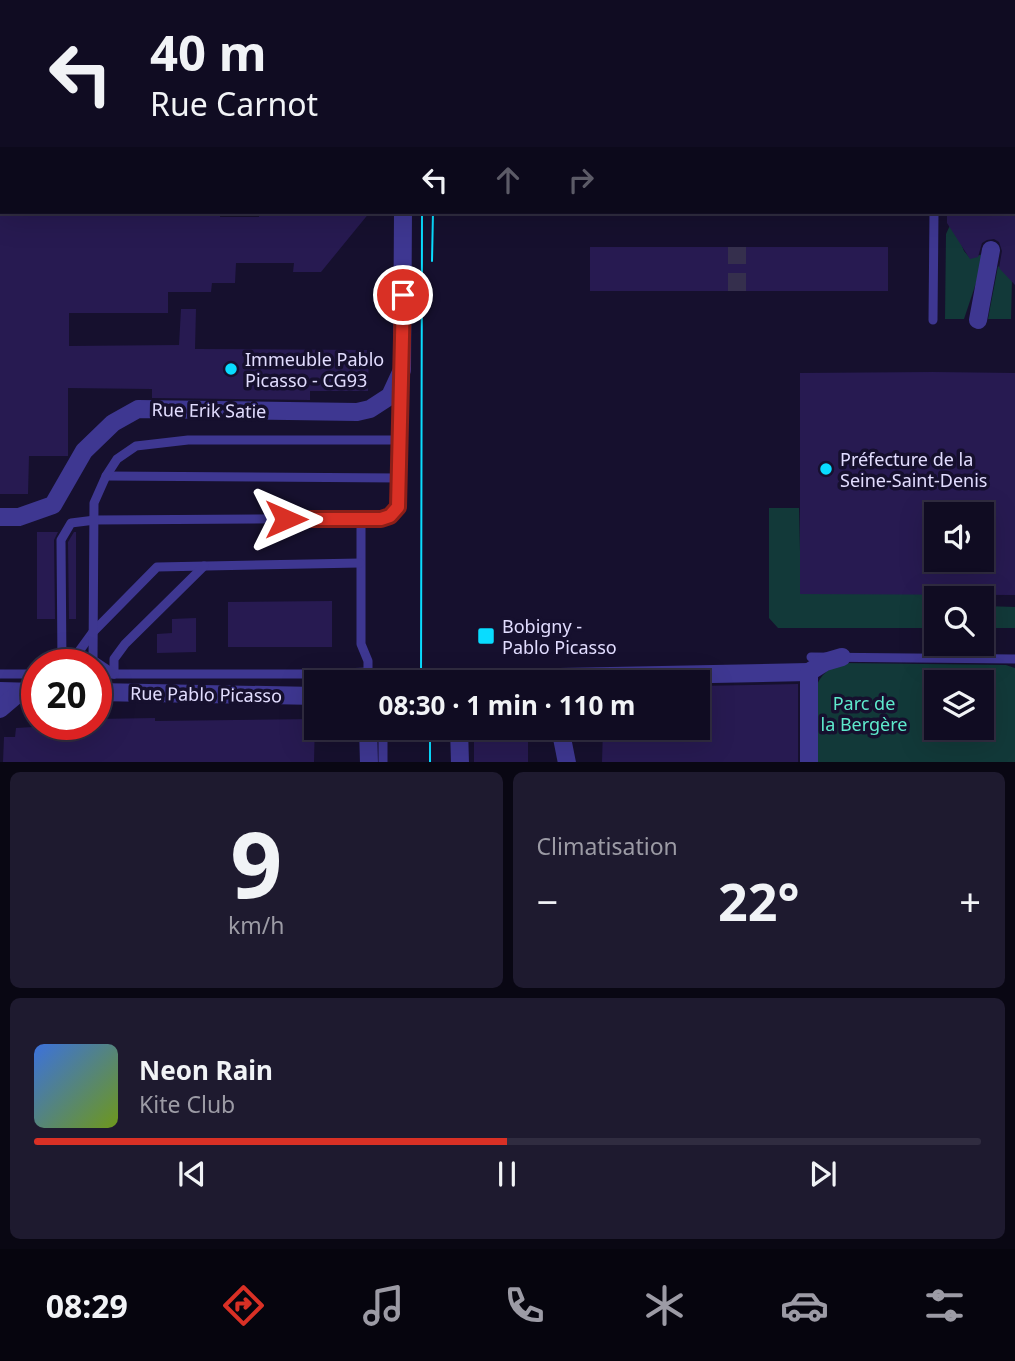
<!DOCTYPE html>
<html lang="fr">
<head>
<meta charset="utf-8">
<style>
	body { margin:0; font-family:"Noto Sans",sans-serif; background:#1e1a2f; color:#f1f3f6; height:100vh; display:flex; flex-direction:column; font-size:26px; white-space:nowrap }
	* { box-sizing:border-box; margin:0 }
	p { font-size:23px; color:#9c9ba5 }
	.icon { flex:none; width:38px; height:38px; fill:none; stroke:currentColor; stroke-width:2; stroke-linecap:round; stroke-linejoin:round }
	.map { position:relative; height:762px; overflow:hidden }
	.side { display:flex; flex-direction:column; gap:10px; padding:10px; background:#090713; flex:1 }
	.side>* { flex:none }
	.top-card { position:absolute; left:0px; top:0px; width:1015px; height:214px; box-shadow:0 7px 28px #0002,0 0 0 2px #302c40; background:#100c22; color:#f1f3f6; overflow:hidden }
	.fabs { position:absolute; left:924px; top:502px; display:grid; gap:14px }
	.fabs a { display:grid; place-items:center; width:70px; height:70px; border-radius:0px; background:#100c22; box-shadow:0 7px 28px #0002,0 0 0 2px #302c40; font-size:35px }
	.speed { position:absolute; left:21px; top:649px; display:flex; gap:14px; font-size:35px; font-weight:700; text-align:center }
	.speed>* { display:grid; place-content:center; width:91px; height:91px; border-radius:50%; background:#100c22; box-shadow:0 7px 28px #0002,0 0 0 2px #302c40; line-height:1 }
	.speed .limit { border:10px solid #d22; background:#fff; color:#111 }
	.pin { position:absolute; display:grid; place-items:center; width:60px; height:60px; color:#fff; margin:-30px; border:4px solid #fff; border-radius:50%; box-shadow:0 2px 7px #0007 }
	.me { position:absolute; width:77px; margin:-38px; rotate:90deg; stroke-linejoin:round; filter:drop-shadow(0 0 5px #0008) }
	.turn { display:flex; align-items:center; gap:24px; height:147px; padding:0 35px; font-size:32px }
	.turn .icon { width:91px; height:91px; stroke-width:2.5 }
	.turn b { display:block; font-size:49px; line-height:60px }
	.lanes { display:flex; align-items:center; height:66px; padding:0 35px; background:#0003; justify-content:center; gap:35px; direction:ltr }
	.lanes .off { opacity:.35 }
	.big { font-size:52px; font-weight:700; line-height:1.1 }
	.side .card { flex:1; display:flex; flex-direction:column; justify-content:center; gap:10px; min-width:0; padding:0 24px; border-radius:10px; background:#1e1a2f }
	.side .dial { align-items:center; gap:0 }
	.dial b { font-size:91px; line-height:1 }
	.song { display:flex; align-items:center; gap:21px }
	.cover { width:84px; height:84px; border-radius:10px; background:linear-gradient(135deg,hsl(220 70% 55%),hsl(80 70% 35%)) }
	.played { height:7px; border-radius:4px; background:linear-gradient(90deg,#d93025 50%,#302c40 50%) }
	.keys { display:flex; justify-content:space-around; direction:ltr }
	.heat { display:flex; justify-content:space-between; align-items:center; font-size:38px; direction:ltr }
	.side .tiles { flex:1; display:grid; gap:10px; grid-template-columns:1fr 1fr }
	.card:last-child { grid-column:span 2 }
	.trip { position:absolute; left:304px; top:670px; width:406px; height:70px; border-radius:0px; background:#100c22; box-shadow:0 7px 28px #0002,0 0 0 2px #302c40; font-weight:700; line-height:70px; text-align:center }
	.menu { display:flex; height:112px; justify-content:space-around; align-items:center; background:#06050e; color:#9c9ba5 }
	.menu .icon { width:49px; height:49px }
	.menu .current { color:#d93025 }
	.menu b { font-size:32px; color:#f1f3f6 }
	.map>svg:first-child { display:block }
	.green { fill:#123939; fill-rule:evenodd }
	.building { fill:#271a51; fill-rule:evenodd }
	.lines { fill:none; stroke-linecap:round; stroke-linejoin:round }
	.street-tunnel { stroke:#352f4d; stroke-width:18; stroke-dasharray:18 9; stroke-linecap:butt }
	.lane { stroke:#3e3791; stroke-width:9 }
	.street { stroke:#3e3791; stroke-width:18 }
	.tram { stroke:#09dcff; stroke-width:2 }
	.route-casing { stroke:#8d1f18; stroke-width:18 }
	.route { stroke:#d93025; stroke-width:12 }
	.poi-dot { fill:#09dcff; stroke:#16102e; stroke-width:2.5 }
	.labels { text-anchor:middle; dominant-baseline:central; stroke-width:7; stroke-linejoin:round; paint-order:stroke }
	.poi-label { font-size:18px; fill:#e2ddff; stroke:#16102e; text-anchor:start }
	.street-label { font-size:18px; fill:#e2ddff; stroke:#16102e }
	.park-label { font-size:18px; fill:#5eeacd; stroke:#16102e }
</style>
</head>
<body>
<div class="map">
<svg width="1015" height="763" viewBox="0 0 1015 763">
	<rect width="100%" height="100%" fill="#16102e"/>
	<!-- green -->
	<g class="green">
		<path d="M952 221 964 251 970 258 986 253 964 319H945L946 234Z"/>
		<path d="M998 266 1012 279 1011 319H988Z"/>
		<path d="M769 508H799L801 594H964V598H936V628H778L769 618Z"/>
		<path d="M984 606 1015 607V628H984Z"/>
		<path d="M844 663 1006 665 1015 668V762H815V690C821 673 828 669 844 663ZM936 682H982V728H936Z"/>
	</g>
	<!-- building -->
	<g class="building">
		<path d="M0 212H220V217H259V212H370L321 272H293L294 263H236L235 283H212L211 292H168V313H69V346L179 345 181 309H196L195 349 369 350 368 391H310V400L152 398V389L68 388V456H29L28 494H0Z"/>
		<path d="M947 212H1015V285L999 268 1002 251 999 242 994 239 987 240 982 243 978 257 970 259 947 223Z"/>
		<rect x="590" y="247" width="298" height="44"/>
		<path d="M933 372 1015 373V595L800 594V373ZM936 514H982V560H936Z"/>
		<path d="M37 532H58L54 540 55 619H37Z"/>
		<path d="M74 532H76V619H69L68 542Z"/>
		<path d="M332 601V647H228V602Z"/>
		<path d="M196 618V652L157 653V634L172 633V619Z"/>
		<path d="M798 684V762H602L603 728H698V686Z"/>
		<path d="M155 718V721L315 719 314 762H3L4 737H15L16 728 33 727V724H96V719Z"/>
		<rect x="474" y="728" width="54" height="34"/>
	</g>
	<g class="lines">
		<!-- street-tunnel -->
		<path class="street-tunnel" d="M737 291V247"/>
		<!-- lane -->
		<g class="lane">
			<path d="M933 2V0"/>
			<path d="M1013 61H1015"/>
			<path d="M933 320 934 212"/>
			<path d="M106 476 400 478"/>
			<path d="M361 520V644L368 661V682"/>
			<path d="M811 657 1015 659"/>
			<path d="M62 665 61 540 71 523 95 520 386 518 393 514 400 503 402 382"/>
			<path d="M69 665 93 632 157 567 360 563"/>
			<path d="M0 674H37"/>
			<path d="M96 674H317L368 672 378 676 382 682"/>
			<path d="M114 674 93 660 94 503 106 476 117 459 136 446 188 440H401"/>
			<path d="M114 674V659L125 644 204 566"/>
			<path d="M383 763V728"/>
		</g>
		<!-- street -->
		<g class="street">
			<path d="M402 0V2"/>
			<path d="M978 320 991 250"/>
			<path d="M0 517H19L53 505 84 451 113 423 138 409 357 412 370 409 390 396 402 370 403 212"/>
			<path d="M459 682V679L809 672"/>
			<path d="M0 691 37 692"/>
			<path d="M96 692 317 696"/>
			<path d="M0 709 20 692"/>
			<path d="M368 728 369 763"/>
			<path d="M459 728 460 763"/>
			<path d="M560 728 567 763"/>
			<path d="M809 763V672L825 662 842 657"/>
		</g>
		<!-- tram -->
		<g class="tram">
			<path d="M418 0V2"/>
			<path d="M430 0V2"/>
			<path d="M432 261 433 212"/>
			<path d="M421 682 422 212"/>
			<path d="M430 763V728"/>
		</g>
	</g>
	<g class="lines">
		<defs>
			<path id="route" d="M286 519H381L390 516 398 507 403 295"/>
		</defs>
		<!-- route casing -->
		<use href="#route" class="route-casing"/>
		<!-- route -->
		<use href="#route" class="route"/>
	</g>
	<!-- markers -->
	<g class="poi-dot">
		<circle cx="231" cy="369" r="7"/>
		<circle cx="826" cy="469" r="7"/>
		<rect x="477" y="627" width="18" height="18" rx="3.5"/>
	</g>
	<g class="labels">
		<!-- poi labels -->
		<g class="poi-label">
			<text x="245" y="359">Immeuble Pablo<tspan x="245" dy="21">Picasso - CG93</tspan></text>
			<text x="840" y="459">Préfecture de la<tspan x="840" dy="21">Seine-Saint-Denis</tspan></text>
			<text x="502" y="626">Bobigny -<tspan x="502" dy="21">Pablo Picasso</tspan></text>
		</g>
		<!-- street labels -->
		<g class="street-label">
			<text transform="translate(209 410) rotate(1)">Rue Erik Satie</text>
			<text transform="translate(206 694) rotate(1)">Rue Pablo Picasso</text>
		</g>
		<!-- park labels -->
		<g class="park-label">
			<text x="864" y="703">Parc de<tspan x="864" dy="21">la Bergère</tspan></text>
		</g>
	</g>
</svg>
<div class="fabs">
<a><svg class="icon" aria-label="sound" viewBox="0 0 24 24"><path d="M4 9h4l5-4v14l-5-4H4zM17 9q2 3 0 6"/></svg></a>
<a><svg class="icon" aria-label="search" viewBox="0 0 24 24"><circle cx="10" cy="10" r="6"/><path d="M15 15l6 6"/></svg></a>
<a><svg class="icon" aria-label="layers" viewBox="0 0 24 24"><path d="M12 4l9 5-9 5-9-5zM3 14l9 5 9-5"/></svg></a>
</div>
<div class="speed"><div class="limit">20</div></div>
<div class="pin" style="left:403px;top:295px;background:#d93025"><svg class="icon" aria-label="arrive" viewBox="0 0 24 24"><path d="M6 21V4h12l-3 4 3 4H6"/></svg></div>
<svg class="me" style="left:286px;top:519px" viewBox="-20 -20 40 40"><path d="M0-17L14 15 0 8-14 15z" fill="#d93025" stroke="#fff" stroke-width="4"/></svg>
<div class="trip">08:30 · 1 min · 110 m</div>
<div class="top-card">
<div class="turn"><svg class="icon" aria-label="left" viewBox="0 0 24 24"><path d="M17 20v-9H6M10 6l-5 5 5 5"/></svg><div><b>40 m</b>Rue Carnot</div></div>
<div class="lanes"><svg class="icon" aria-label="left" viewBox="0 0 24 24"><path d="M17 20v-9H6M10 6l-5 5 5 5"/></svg><svg class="icon off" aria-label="ahead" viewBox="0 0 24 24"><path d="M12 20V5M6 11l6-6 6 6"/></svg><svg class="icon off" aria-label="right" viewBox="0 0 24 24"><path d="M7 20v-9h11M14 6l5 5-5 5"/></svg></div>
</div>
</div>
<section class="side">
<div class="tiles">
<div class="card dial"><b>9</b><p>km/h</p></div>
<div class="card"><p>Climatisation</p>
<div class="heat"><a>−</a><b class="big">22°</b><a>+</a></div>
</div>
<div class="card">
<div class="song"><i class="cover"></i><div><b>Neon Rain</b><p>Kite Club</p></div></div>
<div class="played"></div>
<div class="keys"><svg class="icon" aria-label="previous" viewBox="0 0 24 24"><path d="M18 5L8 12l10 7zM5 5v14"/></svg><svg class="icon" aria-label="pause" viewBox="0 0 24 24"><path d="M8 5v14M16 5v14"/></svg><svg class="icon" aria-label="next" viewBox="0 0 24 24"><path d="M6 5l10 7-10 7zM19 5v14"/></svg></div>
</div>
</div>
</section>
<nav class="menu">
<b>08:29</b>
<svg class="icon current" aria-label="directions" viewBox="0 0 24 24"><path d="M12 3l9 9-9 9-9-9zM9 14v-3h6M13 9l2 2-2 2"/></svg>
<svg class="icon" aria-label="music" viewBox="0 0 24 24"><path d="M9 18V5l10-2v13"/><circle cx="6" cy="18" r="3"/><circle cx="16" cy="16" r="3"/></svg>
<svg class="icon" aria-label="phone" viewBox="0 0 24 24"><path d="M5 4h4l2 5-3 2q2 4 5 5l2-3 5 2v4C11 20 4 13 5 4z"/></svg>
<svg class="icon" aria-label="climate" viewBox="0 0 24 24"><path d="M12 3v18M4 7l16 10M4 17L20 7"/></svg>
<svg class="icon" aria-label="car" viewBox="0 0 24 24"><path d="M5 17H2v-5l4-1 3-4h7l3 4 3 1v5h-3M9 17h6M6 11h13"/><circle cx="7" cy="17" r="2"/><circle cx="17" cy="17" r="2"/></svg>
<svg class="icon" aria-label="filters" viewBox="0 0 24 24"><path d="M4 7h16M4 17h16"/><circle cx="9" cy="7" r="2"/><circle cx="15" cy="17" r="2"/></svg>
</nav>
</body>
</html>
